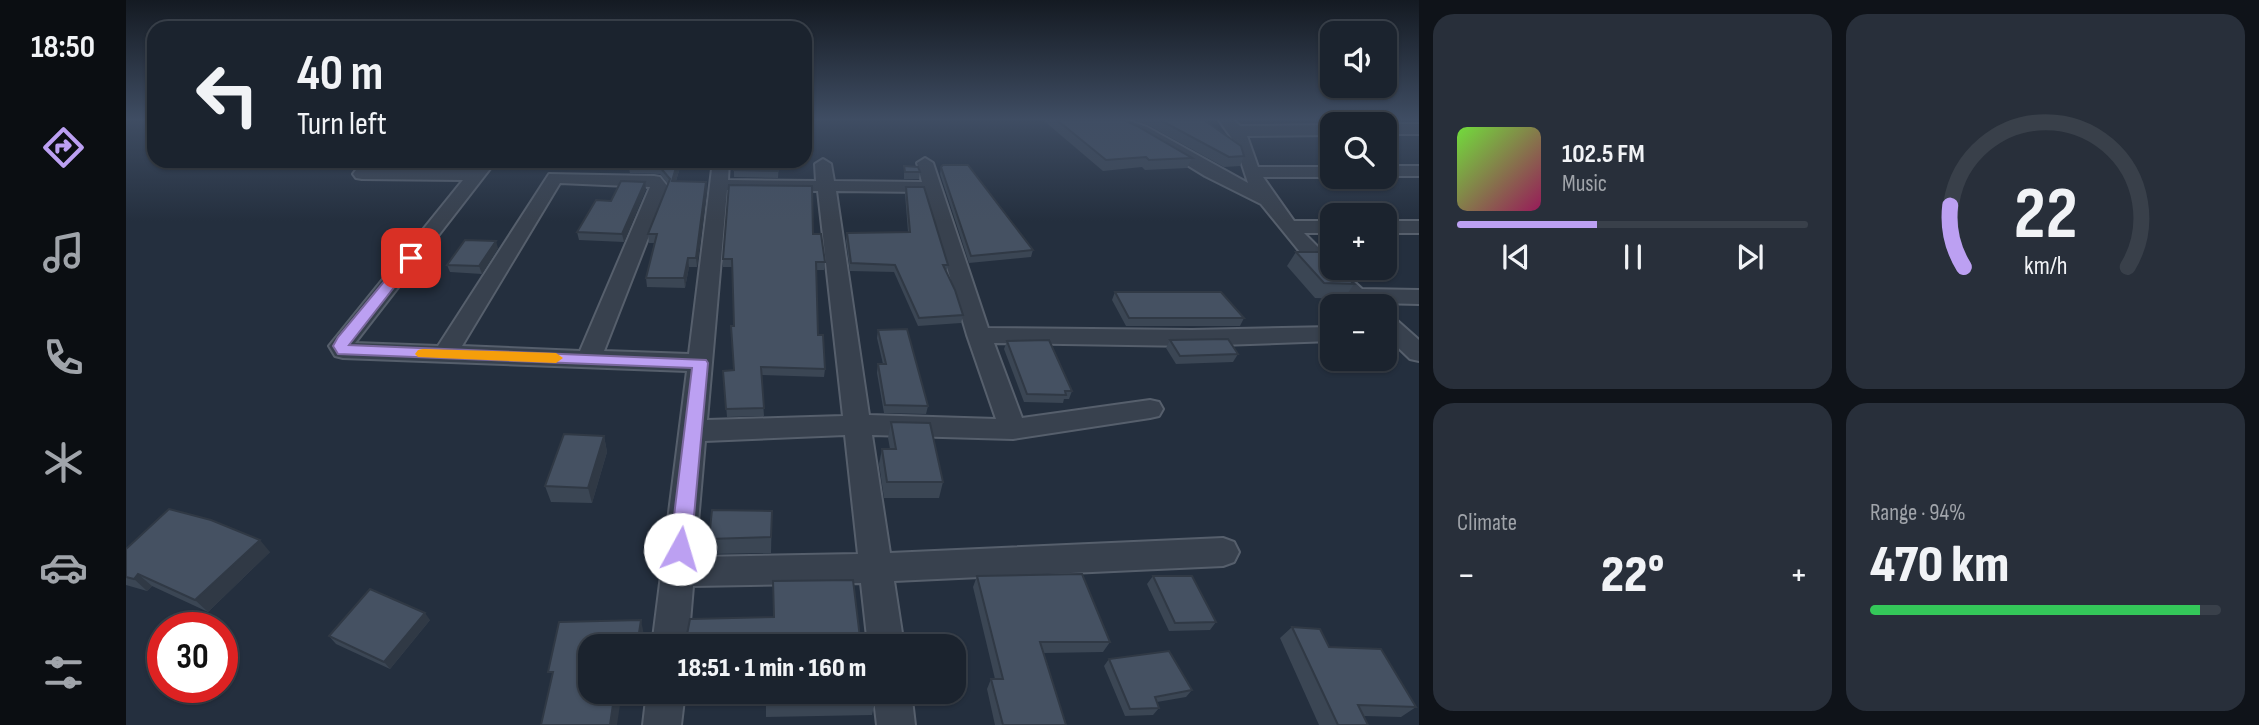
<!DOCTYPE html>
<html lang="en">
<head>
<meta charset="utf-8">
<style>
	body { margin:0; font-family:"Sofia Sans Condensed",sans-serif; background:#282f3a; color:#f1f3f6; height:100vh; display:flex; flex-direction:column; font-size:26px; white-space:nowrap }
	* { box-sizing:border-box; margin:0 }
	p { font-size:23px; color:#a0a4aa }
	.icon { flex:none; width:38px; height:38px; fill:none; stroke:currentColor; stroke-width:2; stroke-linecap:round; stroke-linejoin:round }
	.map { position:relative; flex:1; overflow:hidden }
	.details { display:flex; flex-direction:column; gap:14px; padding:14px; background:#0f1319; width:840px }
	.details>* { flex:none }
	.guide { position:absolute; left:21px; top:21px; width:665px; height:147px; border-radius:21px; box-shadow:0 2px 5px #0004,0 0 0 2px #39404a; background:#1b232e; color:#f1f3f6; overflow:hidden }
	.buttons { position:absolute; left:1194px; top:21px; display:grid; gap:14px }
	.buttons a { display:grid; place-items:center; width:77px; height:77px; border-radius:14px; background:#1b232e; box-shadow:0 2px 5px #0004,0 0 0 2px #39404a; font-size:35px }
	.speed { position:absolute; left:21px; top:612px; display:flex; gap:14px; font-size:35px; font-weight:700; text-align:center }
	.speed>* { display:grid; place-content:center; width:91px; height:91px; border-radius:50%; background:#1b232e; box-shadow:0 2px 5px #0004,0 0 0 2px #39404a; line-height:1 }
	.speed .limit { border:10px solid #d22; background:#fff; color:#111 }
	.pin { position:absolute; display:grid; place-items:center; width:60px; height:60px; color:#fff; margin:-30px; border-radius:14px; box-shadow:0 4px 10px #0006 }
	.me { position:absolute; width:77px; margin:-38px; rotate:6deg; stroke-linejoin:round; filter:drop-shadow(0 0 5px #0008) }
	.turn { display:flex; align-items:center; gap:24px; height:147px; padding:0 35px; font-size:32px }
	.turn .icon { width:91px; height:91px; stroke-width:2.5 }
	.turn b { display:block; font-size:49px; line-height:60px }
	.big { font-size:52px; font-weight:800; line-height:1.1 }
	.details .tile { flex:1; display:flex; flex-direction:column; justify-content:center; gap:10px; min-width:0; padding:0 24px; border-radius:21px; background:#282f3a }
	.details .dial { align-items:center; gap:0 }
	.dial svg { height:182px; overflow:visible; fill:none; stroke:#39404a; stroke-width:7; stroke-linecap:round; text-anchor:middle }
	.dial text { fill:#f1f3f6; stroke:none }
	.song { display:flex; align-items:center; gap:21px }
	.cover { width:84px; height:84px; border-radius:10px; background:linear-gradient(135deg,hsl(100 70% 55%),hsl(330 70% 35%)) }
	.played { height:7px; border-radius:4px; background:linear-gradient(90deg,#bca0f2 40%,#39404a 40%) }
	.keys { display:flex; justify-content:space-around; direction:ltr }
	.heat { display:flex; justify-content:space-between; align-items:center; font-size:38px; direction:ltr }
	.charge { height:10px; border-radius:5px; background:linear-gradient(90deg,#34c759 94%,#39404a 0) }
	.details .tiles { flex:1; display:grid; gap:14px; grid-template-columns:repeat(2,1fr) }
	.trip { position:absolute; left:452px; top:634px; width:388px; height:70px; border-radius:21px; background:#1b232e; box-shadow:0 2px 5px #0004,0 0 0 2px #39404a; font-weight:800; line-height:70px; text-align:center }
	main { display:flex; flex:1; min-height:0 }
	.tabs { display:flex; flex-direction:column; width:126px; justify-content:space-around; align-items:center; background:#0b0e12; color:#a0a4aa }
	.tabs .icon { width:49px; height:49px }
	.tabs .on { color:#bca0f2 }
	.tabs b { font-size:32px; color:#f1f3f6 }
	.map>svg:first-child { display:block }
	.lines { fill:none; stroke-linecap:round; stroke-linejoin:round }
	.street-casing { stroke:#565f6c; stroke-width:4 }
	.street { fill:#38414e; fill-rule:evenodd }
	.wall { fill:#3b4654 }
	.shaded-wall { fill:#303945 }
	.building { fill:#455162; stroke:#303945; stroke-width:2 }
	.route { fill:#bca0f2; stroke:#7a689d; stroke-width:2 }
	.slow { fill:#f59e0b }
</style>
</head>
<body>
<main>
<nav class="tabs">
<b>18:50</b>
<svg class="icon on" aria-label="directions" viewBox="0 0 24 24"><path d="M12 3l9 9-9 9-9-9zM9 14v-3h6M13 9l2 2-2 2"/></svg>
<svg class="icon" aria-label="music" viewBox="0 0 24 24"><path d="M9 18V5l10-2v13"/><circle cx="6" cy="18" r="3"/><circle cx="16" cy="16" r="3"/></svg>
<svg class="icon" aria-label="phone" viewBox="0 0 24 24"><path d="M5 4h4l2 5-3 2q2 4 5 5l2-3 5 2v4C11 20 4 13 5 4z"/></svg>
<svg class="icon" aria-label="climate" viewBox="0 0 24 24"><path d="M12 3v18M4 7l16 10M4 17L20 7"/></svg>
<svg class="icon" aria-label="car" viewBox="0 0 24 24"><path d="M5 17H2v-5l4-1 3-4h7l3 4 3 1v5h-3M9 17h6M6 11h13"/><circle cx="7" cy="17" r="2"/><circle cx="17" cy="17" r="2"/></svg>
<svg class="icon" aria-label="filters" viewBox="0 0 24 24"><path d="M4 7h16M4 17h16"/><circle cx="9" cy="7" r="2"/><circle cx="15" cy="17" r="2"/></svg>
</nav>
<div class="map">
<svg width="1293" height="725" viewBox="0 0 1293 725">
	<rect width="100%" height="100%" fill="#242f3e"/>
	<g class="lines">
		<defs>
			<g id="street">
				<path d="M980 120H1001L1021 127 1122 183 1109 143 1093 120H1108L1114 126 1206 125V135L1121 136 1132 167H1206V177H1137L1168 221H1206V233H1178L1206 261V268H1213L1236 289 1293 290V304L1251 303 1253 306H1229L1174 252 1135 204 1079 176 1009 133Z"/>
				<rect x="1258" y="124" width="35" height="10"/>
				<path d="M799 158 807 163 862 328 1066 330 1206 327V341L1066 346 868 343 896 418 1024 400 1033 402 1037 409 1033 416 1024 418 887 439 746 435 764 553 1097 538 1108 542 1113 552 1108 562 1097 566 768 581 778 646H742L735 583 567 586 562 646H526L561 371 217 358 209 356 203 346 337 180 236 179 230 178 227 174 230 170H346L353 161H370L229 343 312 346 423 174 528 176 534 177 542 187 478 351 563 354 587 161H603L602 180 690 181 689 164 697 159 705 164 708 181 796 182 791 163ZM434 183 524 187 454 351 336 346ZM601 190 692 191 717 416 581 420ZM710 191 799 192 841 335 870 419 743 415ZM719 435 732 554 569 557 579 441Z"/>
				<rect x="1258" y="166" width="35" height="10"/>
				<rect x="1258" y="221" width="35" height="12"/>
				<path d="M1258 314 1266 316 1293 340V361L1284 359 1258 334Z"/>
				<path d="M521 691H559L555 725H517Z"/>
				<path d="M747 691H785L789 725H751Z"/>
			</g>
		</defs>
		<!-- street casing -->
		<use href="#street" class="street-casing"/>
		<!-- street -->
		<use href="#street" class="street"/>
	</g>
	<!-- wall -->
	<g class="wall">
		<path d="M917 120H998L1066 158 1061 168 1019 170 1016 167 977 171Z"/>
		<path d="M1008 120H1078L1118 156 1114 166 1098 167 1022 125Z"/>
		<path d="M504 161H556L550 181 580 182 581 191 571 267H563L559 288 521 287 520 278 528 243H523L522 234 542 184 534 174 504 173 502 164Z"/>
		<path d="M608 161H653L652 178 608 177Z"/>
		<path d="M778 166 794 172 793 179H778Z"/>
		<path d="M815 167 907 250 905 257 843 263 814 174Z"/>
		<path d="M780 187 822 265 820 272 837 315 835 323 792 326 768 272 724 271 720 241 721 233 782 232 779 194Z"/>
		<path d="M520 189 498 242 453 240 451 232Z"/>
		<path d="M687 234 699 262 698 270H690L692 335 699 369 698 377 635 375 638 416 601 417 597 371 607 370 608 326 606 267H597V259Z"/>
		<path d="M372 248 356 274 324 272 321 265Z"/>
		<path d="M1170 252 1228 284 1218 299 1189 298 1161 266Z"/>
		<path d="M989 292 1118 318 1114 326H1000L986 300Z"/>
		<path d="M752 330 802 406 800 414 758 413 751 373 752 364H757L751 338Z"/>
		<path d="M1044 340 1112 354 1107 362 1050 364 1040 348Z"/>
		<path d="M881 341 946 391 943 399H938L937 403 898 402 878 349Z"/>
		<path d="M765 422 817 482 813 498H758L753 464 756 449H764L762 438Z"/>
		<path d="M478 436 481 452 466 503 425 502 419 486Z"/>
		<path d="M646 511 645 553 584 554 583 539Z"/>
		<path d="M0 549 144 552 82 612 26 586 21 591 0 585Z"/>
		<path d="M851 576 984 642 977 652 918 653 940 725H869L861 689 865 679H869L847 587Z"/>
		<path d="M1027 576 1090 622 1084 630 1043 631 1021 584Z"/>
		<path d="M564 619 735 646H559Z"/>
		<path d="M304 620 264 669 210 644 203 636Z"/>
		<path d="M1166 627 1203 647 1290 707 1275 717 1238 716 1242 725H1193L1154 638Z"/>
		<path d="M983 659 1066 690 1060 697 1031 702 1033 708 1027 715 999 716 978 666Z"/>
		<path d="M640 691 749 702 746 715 640 717Z"/>
	</g>
	<!-- shaded-wall -->
	<g class="shaded-wall">
		<path d="M552 161H556L547 190 546 181Z"/>
		<path d="M519 182 520 189 498 242 496 234Z"/>
		<path d="M580 182 581 191 571 267 570 258Z"/>
		<path d="M370 241 372 248 356 274 353 266Z"/>
		<path d="M562 258 563 267 559 288 558 278Z"/>
		<path d="M478 436 481 452 466 503 462 488Z"/>
		<path d="M134 540 144 552 82 612 69 600Z"/>
		<path d="M12 574 26 586 21 591 8 579Z"/>
		<path d="M299 613 304 620 264 669 258 662Z"/>
		<path d="M515 620 518 635 517 646H511Z"/>
		<path d="M489 691H496L491 725H484Z"/>
	</g>
	<!-- building -->
	<g class="building">
		<path d="M931 120H998L1011 126 1066 158 1023 160 1020 157 980 160Z"/>
		<path d="M1034 120H1078L1115 146 1118 156 1103 157Z"/>
		<path d="M504 161H552L546 181 580 182 570 258H562L558 278H520L531 234H522L544 179 533 166 502 164Z"/>
		<path d="M608 161H653L652 171 608 170Z"/>
		<path d="M817 165H842L907 250 845 256 815 167Z"/>
		<path d="M778 166 792 167 794 172H779Z"/>
		<path d="M495 181 519 182 496 234 451 232 470 200 485 201Z"/>
		<path d="M603 185 686 186 687 234H695L699 262H690L692 335H697L699 369 635 367 638 408 600 409 597 371 608 370 605 326H608L606 259H597Z"/>
		<path d="M780 187H798L822 265H817L829 290 837 315 793 318 769 265 725 263 721 233 784 232Z"/>
		<path d="M339 240 370 241 353 266 321 265Z"/>
		<path d="M1170 252H1195L1206 263V268H1211L1228 284 1198 283Z"/>
		<path d="M989 292H1095L1118 318H1003Z"/>
		<path d="M781 329 802 406 759 405 752 364H760L752 330Z"/>
		<path d="M1102 339 1112 354 1054 356 1044 340Z"/>
		<path d="M923 340 946 391H939L940 395 901 394 881 341Z"/>
		<path d="M765 422 804 423 817 482H761L756 449H770Z"/>
		<path d="M438 434 478 436 462 488 419 486Z"/>
		<path d="M43 509 85 520 134 540 69 600 12 574 8 579 0 577V549Z"/>
		<path d="M586 510 646 511 645 537 583 539Z"/>
		<path d="M956 574 984 642H914L940 725H877L865 679H877L851 576Z"/>
		<path d="M1027 576H1066L1090 622 1049 623Z"/>
		<path d="M727 580 735 646H640V643L559 645 564 619 648 617 647 581Z"/>
		<path d="M244 589 299 613 258 662 203 636Z"/>
		<path d="M515 620 511 646H464V691H489L484 725H415L427 672H422L433 622Z"/>
		<path d="M1166 627 1194 629 1203 647 1255 649 1290 707 1232 705 1242 725H1212Z"/>
		<path d="M1043 651 1066 690 1029 697 1033 708 1004 709 983 659Z"/>
		<path d="M640 691H747L749 702 640 704Z"/>
	</g>
	<!-- sky -->
	<linearGradient id="sky" x2="0" y2="1"><stop stop-color="#141a22"/><stop offset="0.54" stop-color="#3f4d63"/><stop offset="1" stop-color="#3f4d63" stop-opacity="0"/></linearGradient>
	<rect width="1293" height="221" fill="url(#sky)"/>
	<!-- route -->
	<path class="route" d="M285 254 291 258 223 345 580 360 582 363 565 549 562 555 554 558 547 555 544 549 566 368 212 354 207 346 212 337 280 255Z"/>
	<!-- slow -->
	<path class="slow" d="M297 349 430 353 437 358 430 363 292 357 289 354 292 350Z"/>
</svg>
<div class="buttons">
<a><svg class="icon" aria-label="sound" viewBox="0 0 24 24"><path d="M4 9h4l5-4v14l-5-4H4zM17 9q2 3 0 6"/></svg></a>
<a><svg class="icon" aria-label="search" viewBox="0 0 24 24"><circle cx="10" cy="10" r="6"/><path d="M15 15l6 6"/></svg></a>
<a>+</a>
<a>−</a>
</div>
<div class="speed"><div class="limit">30</div></div>
<div class="pin" style="left:285px;top:258px;background:#d93025"><svg class="icon" aria-label="arrive" viewBox="0 0 24 24"><path d="M6 21V4h12l-3 4 3 4H6"/></svg></div>
<svg class="me" style="left:554px;top:549px" viewBox="-20 -20 40 40"><circle r="19" fill="#fff"/><path d="M0-13L10 11 0 6-10 11z" fill="#bca0f2"/></svg>
<div class="trip">18:51 · 1 min · 160 m</div>
<div class="guide">
<div class="turn"><svg class="icon" aria-label="left" viewBox="0 0 24 24"><path d="M17 20v-9H6M10 6l-5 5 5 5"/></svg><div><b>40 m</b>Turn left</div></div>
</div>
</div>
<section class="details">
<div class="tiles">
<div class="tile">
<div class="song"><i class="cover"></i><div><b>102.5 FM</b><p>Music</p></div></div>
<div class="played"></div>
<div class="keys"><svg class="icon" aria-label="previous" viewBox="0 0 24 24"><path d="M18 5L8 12l10 7zM5 5v14"/></svg><svg class="icon" aria-label="pause" viewBox="0 0 24 24"><path d="M8 5v14M16 5v14"/></svg><svg class="icon" aria-label="next" viewBox="0 0 24 24"><path d="M6 5l10 7-10 7zM19 5v14"/></svg></div>
</div>
<div class="tile dial"><svg viewBox="0 0 100 80">
<path d="M14 69A42 42 0 1 1 86 69"/>
<path d="M14 69A42 42 0 0 1 8 42" stroke="#bca0f2"/>
<text x="50" y="56" font-size="32" font-weight="700">22</text>
<text x="50" y="72" font-size="11">km/h</text>
</svg></div>
<div class="tile"><p>Climate</p>
<div class="heat"><a>−</a><b class="big">22°</b><a>+</a></div>
</div>
<div class="tile"><p>Range · 94%</p><b class="big">470 km</b><div class="charge"></div></div>
</div>
</section>
</main>
</body>
</html>
